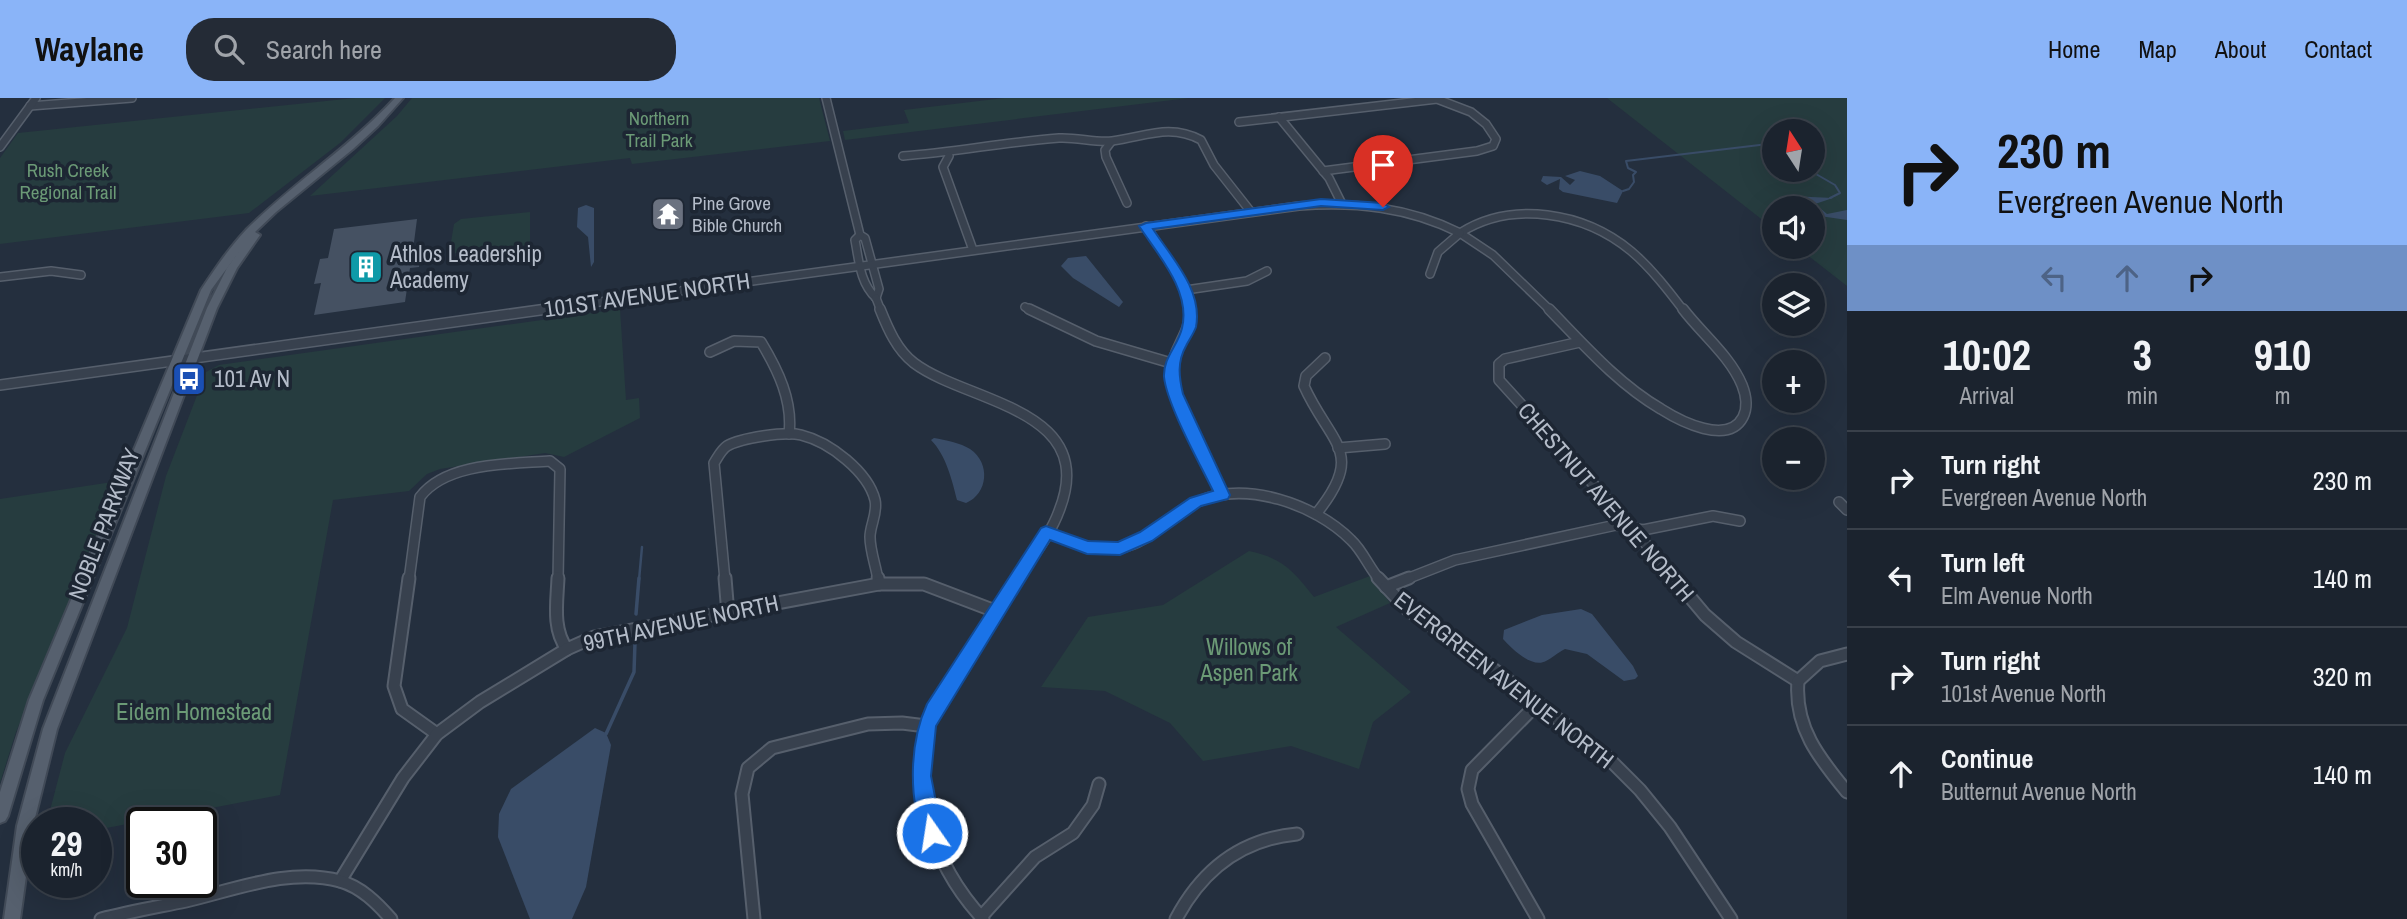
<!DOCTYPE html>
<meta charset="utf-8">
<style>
body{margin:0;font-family:"Archivo Narrow",sans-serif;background:#242b36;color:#f1f3f6;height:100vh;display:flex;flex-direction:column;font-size:26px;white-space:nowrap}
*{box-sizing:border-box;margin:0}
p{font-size:23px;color:#a0a4aa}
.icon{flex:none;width:38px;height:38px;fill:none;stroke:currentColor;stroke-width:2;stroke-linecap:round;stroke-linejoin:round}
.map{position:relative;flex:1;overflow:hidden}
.side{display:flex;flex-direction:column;background:#1b232e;width:560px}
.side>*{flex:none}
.hud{background:#8ab4f8;color:#111;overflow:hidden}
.needle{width:46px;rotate:348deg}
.controls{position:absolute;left:1762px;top:21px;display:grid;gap:14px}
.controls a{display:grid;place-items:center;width:63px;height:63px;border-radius:50%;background:#1b232e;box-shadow:0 7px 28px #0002,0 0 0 2px #39404a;font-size:35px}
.speed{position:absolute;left:21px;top:709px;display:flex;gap:14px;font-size:35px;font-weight:700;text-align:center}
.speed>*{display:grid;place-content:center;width:91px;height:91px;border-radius:50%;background:#1b232e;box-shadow:0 7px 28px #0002,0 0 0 2px #39404a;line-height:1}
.speed small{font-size:18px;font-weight:400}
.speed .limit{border:4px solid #111;border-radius:10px;background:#fff;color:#111}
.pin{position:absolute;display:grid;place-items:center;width:60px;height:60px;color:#fff;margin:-72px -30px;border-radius:50% 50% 50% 0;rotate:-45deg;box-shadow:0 0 7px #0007}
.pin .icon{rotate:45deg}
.me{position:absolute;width:77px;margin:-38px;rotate:347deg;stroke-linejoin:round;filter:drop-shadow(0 0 5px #0008)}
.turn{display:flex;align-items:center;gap:24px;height:147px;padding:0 35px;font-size:32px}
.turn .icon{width:91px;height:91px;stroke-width:2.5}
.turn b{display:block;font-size:49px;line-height:60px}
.lanes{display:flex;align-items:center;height:66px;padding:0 35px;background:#0003;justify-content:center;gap:35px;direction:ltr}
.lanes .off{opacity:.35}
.eta{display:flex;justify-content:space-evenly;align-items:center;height:119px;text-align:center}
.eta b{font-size:42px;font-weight:700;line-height:49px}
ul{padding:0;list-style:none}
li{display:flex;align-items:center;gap:21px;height:98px;padding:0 35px;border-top:2px solid #39404a}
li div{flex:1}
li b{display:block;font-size:26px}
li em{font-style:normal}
header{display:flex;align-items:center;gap:42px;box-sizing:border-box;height:98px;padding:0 35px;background:#8ab4f8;color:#111}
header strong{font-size:33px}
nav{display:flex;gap:38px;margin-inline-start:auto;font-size:24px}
.search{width:490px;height:63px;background:#242b36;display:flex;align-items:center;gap:18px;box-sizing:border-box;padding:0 24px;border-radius:28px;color:#a0a4aa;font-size:26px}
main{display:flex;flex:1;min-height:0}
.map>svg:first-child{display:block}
</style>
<header>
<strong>Waylane</strong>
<div class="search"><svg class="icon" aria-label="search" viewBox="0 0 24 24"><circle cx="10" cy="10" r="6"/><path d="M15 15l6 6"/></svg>Search here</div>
<nav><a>Home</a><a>Map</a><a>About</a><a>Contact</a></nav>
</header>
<main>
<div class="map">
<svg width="1847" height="821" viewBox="0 0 1847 821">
<rect width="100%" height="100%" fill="#242f3e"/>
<!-- green -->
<g fill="#263c3f" fill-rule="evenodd">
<path d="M355,0H385L340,45L249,115L0,146V60L18,35Z"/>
<path d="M412,0H819L830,43L632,66L630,60L310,98L397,18Z"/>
<path d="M1004,0H1189L845,42L843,33L909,25L904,12Z"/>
<path d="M1607,0H1847V188L1797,149H1813V110H1774V131ZM1774,33H1813V72H1774Z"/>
<path d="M530,114V147L449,156L454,126L461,121Z"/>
<path d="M620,211L626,302L639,300L640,320L564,359L545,355L440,371L427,376L409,393L333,402L280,697L96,732V724H47L65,655L127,530L166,378L206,274L219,267Z"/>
<path d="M119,383L16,634L0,685V401Z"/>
<path d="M1249,453C1283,460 1293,473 1314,499L1370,478L1390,505L1336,529L1411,594L1373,624L1359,671L1291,648L1203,663L1170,625L1105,593L1041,589L1088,519L1163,507Z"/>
</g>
<!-- water -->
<g fill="#394c67">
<path d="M1580,73L1600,78L1623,93L1617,105L1563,94L1559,91L1560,81L1547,87L1541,83L1543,78L1561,79L1570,87L1575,82L1565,78Z"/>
<path d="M1790,98L1833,100L1815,106L1827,116L1847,112V122L1813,117V110H1796L1783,100Z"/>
<path d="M586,107L594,110V164L591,169L588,139L577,129L578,110Z"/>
<path d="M1086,158L1123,204L1119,209L1073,180L1061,168L1068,160Z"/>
<path d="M934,340C945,342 961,345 970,351C991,365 988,396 966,405L957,402C952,382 946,357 931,342Z"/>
<path d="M1581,511L1592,516L1633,568L1638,578L1635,581L1624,583L1587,556L1565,551C1557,555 1552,560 1546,563C1532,571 1511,550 1503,541L1504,532L1542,517Z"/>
<path d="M595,630L606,635L611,647L586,789L572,821H530L498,739L499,716L511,691Z"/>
</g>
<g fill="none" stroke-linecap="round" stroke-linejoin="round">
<!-- stream-far2 -->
<g stroke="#394c67" stroke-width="2">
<path d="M1809,72L1835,87L1840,95L1830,100"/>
<path d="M1623,93L1629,91L1634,84L1633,77L1636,74L1628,70L1626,63L1768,46H1773L1774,49"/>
</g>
<!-- stream-far1 -->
<path stroke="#394c67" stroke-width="2.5" d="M639,482L642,449"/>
<!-- stream -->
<g stroke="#394c67" stroke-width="3.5">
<path d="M636,516L639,480"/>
<path d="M606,636L634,574L635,544"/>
</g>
</g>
<!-- building -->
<path fill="#455162" d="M417,121L413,152L421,151L419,169L410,170L405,204L314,217L321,185L314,186L320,161L328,160L334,131Z"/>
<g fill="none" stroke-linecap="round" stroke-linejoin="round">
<!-- minor-far2 casing -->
<g stroke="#565f6c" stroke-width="10">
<g id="minor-far2">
<path d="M826,0L860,137L865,140L879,191L876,200"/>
<path d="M30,8L132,0"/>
<path d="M1279,19L1329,80L1341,104"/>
<path d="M1239,24L1437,1L1471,14L1486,26L1496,41L1493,48L1477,53L1323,73"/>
<path d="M1111,44L1105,52L1106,59L1127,105"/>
<path d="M0,49L36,0"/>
<path d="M903,58C955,54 1006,44 1059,40C1077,39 1096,45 1112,43C1145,39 1169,25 1201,42L1214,67L1251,114"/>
<path d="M949,58L943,69L973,152"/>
<path d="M1146,128L1179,178L1190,213"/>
<path d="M1460,135L1493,157L1551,213"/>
<path d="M1460,135C1512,102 1584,114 1631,153C1651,170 1668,192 1684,213"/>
<path d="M860,137L855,142C859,163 860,185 876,200"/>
<path d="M1430,176L1438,154L1460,135"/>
<path d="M0,179L51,173L81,177"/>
<path d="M1186,192L1247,183L1267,173"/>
<path d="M876,200L881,213"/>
<path d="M1025,209L1032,213"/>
<path d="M534,213L1299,108C1356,104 1408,109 1460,135"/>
</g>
</g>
<!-- minor-far1 casing -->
<g stroke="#565f6c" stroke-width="12">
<g id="minor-far1">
<path d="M880,211C888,231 897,252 914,265C967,305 1100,310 1059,413C1050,438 1031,460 1017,482"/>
<path d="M1029,211L1096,243L1171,265"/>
<path d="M1190,211C1191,235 1173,250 1171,272C1169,303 1208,367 1222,396"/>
<path d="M1549,211C1583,246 1618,286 1661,311C1680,323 1728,348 1743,319C1748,309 1746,297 1742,287C1730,258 1702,236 1683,211"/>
<path d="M1580,244L1505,261L1499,266V282L1624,420L1676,482"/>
<path d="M710,254L734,243L761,244C778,272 793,303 789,336"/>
<path d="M0,287L547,211"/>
<path d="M1338,350L1385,346"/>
<path d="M1839,404L1847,412"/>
<path d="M1316,416C1367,354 1330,346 1304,288L1306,278L1325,260"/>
<path d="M1046,434C1069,443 1093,454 1119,450C1150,446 1170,416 1197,404C1246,382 1315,406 1351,442C1363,453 1369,470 1380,482"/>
<path d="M409,482L420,399C446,364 510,366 550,363L560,371L558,482"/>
<path d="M725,482L714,365C718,359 721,352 727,348C741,340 785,333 801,337C830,344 868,374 875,402C878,415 870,427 870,439C870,453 876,468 878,482"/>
<path d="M1404,482L1455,462L1616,427L1643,432L1713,418L1740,423"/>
</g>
</g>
<!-- minor casing -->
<g stroke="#565f6c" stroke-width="15">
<g id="minor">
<path d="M409,480L394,588L402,611L437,636"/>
<path d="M558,480C557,504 552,531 567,551"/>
<path d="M725,480L728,516"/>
<path d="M878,480L879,486"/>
<path d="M1378,480L1407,511L1484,564L1607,659L1640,692L1670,729L1731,821"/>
<path d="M1674,480L1705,517L1736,544L1798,583"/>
<path d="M1386,489L1409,480"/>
<path d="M1798,583C1794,629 1819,660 1847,694"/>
<path d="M1798,583L1820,563L1847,556"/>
<path d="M1537,606L1472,672L1468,691L1472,706L1538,821"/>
<path d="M340,783L403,680L437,636L480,604L567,551L594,539L879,486H924L995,513"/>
<path d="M981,819L1035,759L1073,735L1093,707L1099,686"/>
<path d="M101,821C129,814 157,809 186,803C234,792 290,769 340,783C361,789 377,805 391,821"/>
<path d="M754,821L742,696L748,670L772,650L868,626L902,625L926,628"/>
<path d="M983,821C933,767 905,687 932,615C937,601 949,587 957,574C978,543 998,511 1018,480"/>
<path d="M1176,821C1202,772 1241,741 1297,736"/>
</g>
</g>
<!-- major casing -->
<g stroke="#414a57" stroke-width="4">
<path id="major" d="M395,0H403L378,28L353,51L276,114L255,134L260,137L237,170L217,210L57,631L33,728L20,821H4L17,728L43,631L207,210L227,170L241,151L211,192L43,602L8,718L5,723L0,725V694L29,602L201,192C215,171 229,150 246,132C293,85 349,50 395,0Z"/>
</g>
<!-- minor-far2 -->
<use href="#minor-far2" stroke="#38414e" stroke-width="7"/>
<!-- minor-far1 -->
<use href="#minor-far1" stroke="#38414e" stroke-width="9"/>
<!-- minor -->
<use href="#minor" stroke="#38414e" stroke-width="11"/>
<!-- major -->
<use href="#major" fill="#56606e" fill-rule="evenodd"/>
</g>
<!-- route -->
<path fill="#1a73e8" stroke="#114b97" stroke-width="2" d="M1321,101L1383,105L1389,109L1383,112L1321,108L1153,131C1172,160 1203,192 1196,229C1194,235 1189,242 1186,248C1177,264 1179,279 1183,296L1230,397L1228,401L1201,408L1152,443L1120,457L1087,456L1050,442L936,628L931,678L942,735L939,742L932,745L925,742C908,702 909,645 927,606L1041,430L1046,428L1088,443L1118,444L1140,434L1190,400L1213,393C1200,366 1167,307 1164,279C1163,259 1178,248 1182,230C1191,193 1158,157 1139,128L1146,125Z"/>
<!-- icons -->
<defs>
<g id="temple-square" transform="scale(1.75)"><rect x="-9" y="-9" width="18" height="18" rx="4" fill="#6b7280" stroke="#1d2633"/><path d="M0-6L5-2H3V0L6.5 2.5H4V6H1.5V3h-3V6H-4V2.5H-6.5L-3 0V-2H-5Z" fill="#fff"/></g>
<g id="building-square" transform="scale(1.75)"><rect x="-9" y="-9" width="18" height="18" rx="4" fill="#0f9aa8" stroke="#1d2633"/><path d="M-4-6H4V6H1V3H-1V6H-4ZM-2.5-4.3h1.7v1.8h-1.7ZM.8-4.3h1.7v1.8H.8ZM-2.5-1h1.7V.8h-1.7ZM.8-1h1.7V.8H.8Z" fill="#fff"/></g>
<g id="bus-square" transform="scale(1.75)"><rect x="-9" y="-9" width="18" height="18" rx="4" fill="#1a4fb4" stroke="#1d2633"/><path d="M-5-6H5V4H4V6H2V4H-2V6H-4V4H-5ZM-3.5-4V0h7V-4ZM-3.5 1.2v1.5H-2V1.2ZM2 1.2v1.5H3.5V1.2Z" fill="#fff"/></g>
</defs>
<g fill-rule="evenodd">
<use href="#temple-square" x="668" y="116"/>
<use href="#building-square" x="366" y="169"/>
<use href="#bus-square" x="189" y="281"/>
</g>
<g text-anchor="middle" stroke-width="7" stroke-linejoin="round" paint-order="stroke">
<!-- far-park labels -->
<g font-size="19" fill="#6b9a76" stroke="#1d2633">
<text x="659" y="27">Northern<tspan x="659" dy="22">Trail Park</tspan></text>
<text x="68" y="79">Rush Creek<tspan x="68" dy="22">Regional Trail</tspan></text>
</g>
<!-- far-poi labels -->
<g font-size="19" fill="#b4bcc9" stroke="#1d2633" text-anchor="start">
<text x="692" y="112">Pine Grove<tspan x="692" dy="22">Bible Church</tspan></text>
</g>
<!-- poi labels -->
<g font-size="23" fill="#b4bcc9" stroke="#1d2633" text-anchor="start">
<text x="390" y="164">Athlos Leadership<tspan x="390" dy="26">Academy</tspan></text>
<text x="214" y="289">101 Av N</text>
</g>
<!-- street labels -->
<g font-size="23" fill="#b4bcc9" stroke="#1d2633">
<text transform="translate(647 197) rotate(-8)" y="8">101ST AVENUE NORTH</text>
<text transform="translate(1606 404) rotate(49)" y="8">CHESTNUT AVENUE NORTH</text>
<text transform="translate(104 426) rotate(-69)" y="8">NOBLE PARKWAY</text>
<text transform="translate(681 525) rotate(-12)" y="8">99TH AVENUE NORTH</text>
<text transform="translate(1504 582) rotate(38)" y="8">EVERGREEN AVENUE NORTH</text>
</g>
<!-- park labels -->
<g font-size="23" fill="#6b9a76" stroke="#1d2633">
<text x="1249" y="557">Willows of<tspan x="1249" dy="26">Aspen Park</tspan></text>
<text x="194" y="622">Eidem Homestead</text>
</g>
</g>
</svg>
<div class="controls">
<a><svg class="needle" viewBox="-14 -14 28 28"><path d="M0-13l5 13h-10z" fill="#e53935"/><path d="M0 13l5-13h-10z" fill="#a0a4aa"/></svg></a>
<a><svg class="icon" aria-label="sound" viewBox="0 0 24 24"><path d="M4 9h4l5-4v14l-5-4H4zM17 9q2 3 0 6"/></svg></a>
<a><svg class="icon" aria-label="layers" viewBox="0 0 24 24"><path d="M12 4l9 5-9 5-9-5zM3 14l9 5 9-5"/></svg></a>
<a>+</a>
<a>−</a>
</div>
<div class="speed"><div>29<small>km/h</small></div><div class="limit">30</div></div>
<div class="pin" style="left:1383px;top:109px;background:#d93025"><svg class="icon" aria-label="arrive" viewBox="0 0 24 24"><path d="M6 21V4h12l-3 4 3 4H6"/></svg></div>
<svg class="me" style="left:932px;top:735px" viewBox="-20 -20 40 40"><circle r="17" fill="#1a73e8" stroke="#fff" stroke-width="3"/><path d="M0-11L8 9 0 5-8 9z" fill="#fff"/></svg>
</div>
<section class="side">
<div class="hud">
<div class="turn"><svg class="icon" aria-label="right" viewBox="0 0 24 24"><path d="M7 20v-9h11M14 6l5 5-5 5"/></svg><div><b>230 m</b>Evergreen Avenue North</div></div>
<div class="lanes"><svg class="icon off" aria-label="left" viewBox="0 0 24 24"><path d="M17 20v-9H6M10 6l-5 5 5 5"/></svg><svg class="icon off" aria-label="ahead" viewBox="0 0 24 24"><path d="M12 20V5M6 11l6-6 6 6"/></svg><svg class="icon" aria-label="right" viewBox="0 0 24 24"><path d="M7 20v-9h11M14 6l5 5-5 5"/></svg></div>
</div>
<div class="eta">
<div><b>10:02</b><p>Arrival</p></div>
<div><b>3</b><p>min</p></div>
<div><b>910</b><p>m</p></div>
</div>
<ul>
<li><svg class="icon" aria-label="right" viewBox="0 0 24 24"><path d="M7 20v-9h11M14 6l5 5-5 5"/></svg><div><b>Turn right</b><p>Evergreen Avenue North</p></div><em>230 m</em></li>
<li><svg class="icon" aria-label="left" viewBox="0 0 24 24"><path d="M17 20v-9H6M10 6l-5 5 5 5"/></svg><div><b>Turn left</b><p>Elm Avenue North</p></div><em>140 m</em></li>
<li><svg class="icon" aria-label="right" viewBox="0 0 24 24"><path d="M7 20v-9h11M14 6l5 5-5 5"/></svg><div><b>Turn right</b><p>101st Avenue North</p></div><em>320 m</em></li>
<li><svg class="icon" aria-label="ahead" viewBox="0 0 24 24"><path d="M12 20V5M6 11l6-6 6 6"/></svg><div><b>Continue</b><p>Butternut Avenue North</p></div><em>140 m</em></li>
</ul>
</section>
</main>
